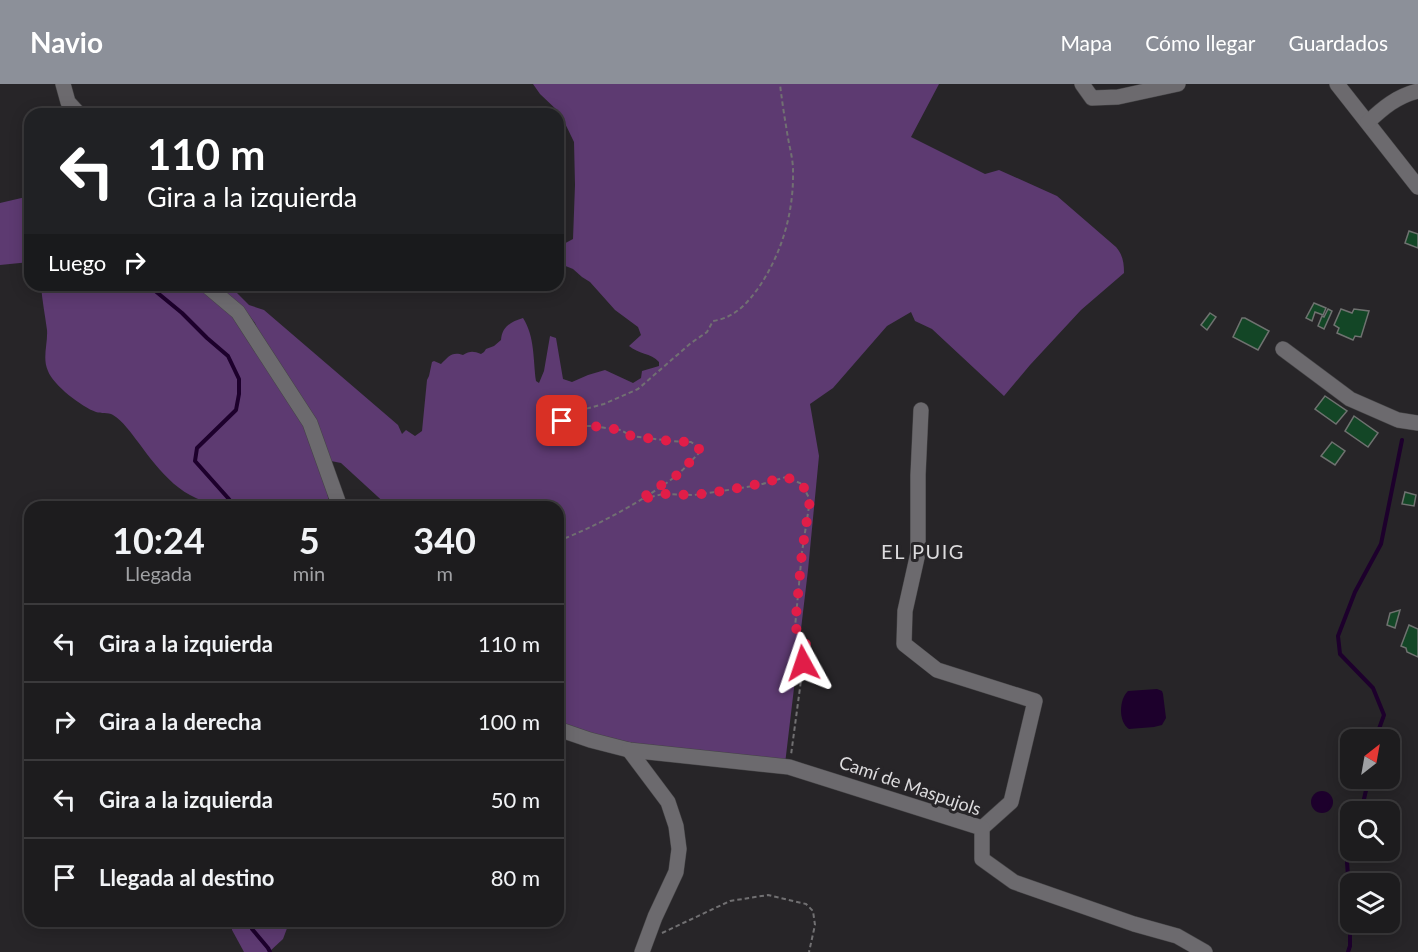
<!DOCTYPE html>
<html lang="es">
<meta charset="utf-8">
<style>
body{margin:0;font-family:Lato,sans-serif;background:#2a292b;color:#f1f3f6;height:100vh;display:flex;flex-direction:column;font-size:22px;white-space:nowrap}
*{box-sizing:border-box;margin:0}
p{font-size:20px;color:#a0a1a4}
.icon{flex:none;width:33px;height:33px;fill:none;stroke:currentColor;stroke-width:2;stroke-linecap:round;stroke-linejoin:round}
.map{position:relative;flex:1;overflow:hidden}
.panel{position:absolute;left:24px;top:417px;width:540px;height:426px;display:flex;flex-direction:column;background:#1d1c1e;border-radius:18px;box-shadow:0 3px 15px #0003,0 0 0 2px #3b3a3c}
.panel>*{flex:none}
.hud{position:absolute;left:24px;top:24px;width:540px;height:183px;border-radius:18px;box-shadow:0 3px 15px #0003,0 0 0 2px #3b3a3c;background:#202124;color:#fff;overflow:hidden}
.needle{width:39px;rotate:31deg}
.buttons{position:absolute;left:1340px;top:645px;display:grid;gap:12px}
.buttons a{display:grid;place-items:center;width:60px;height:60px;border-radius:12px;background:#1d1c1e;box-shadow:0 3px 15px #0003,0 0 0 2px #3b3a3c;font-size:30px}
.pin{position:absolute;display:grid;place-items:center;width:51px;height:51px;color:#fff;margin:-26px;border-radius:12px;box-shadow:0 3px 9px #0006}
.me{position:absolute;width:66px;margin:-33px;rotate:355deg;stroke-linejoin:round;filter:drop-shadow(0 0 4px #0008)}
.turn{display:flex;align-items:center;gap:21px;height:126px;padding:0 24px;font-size:27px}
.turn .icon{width:78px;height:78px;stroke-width:2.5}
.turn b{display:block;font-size:42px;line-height:51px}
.then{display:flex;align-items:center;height:57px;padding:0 24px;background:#0003;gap:12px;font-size:22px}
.eta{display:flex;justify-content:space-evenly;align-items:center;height:102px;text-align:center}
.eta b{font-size:36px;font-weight:700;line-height:42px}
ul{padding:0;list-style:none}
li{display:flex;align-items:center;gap:18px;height:78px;padding:0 24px;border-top:2px solid #3b3a3c}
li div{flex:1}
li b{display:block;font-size:22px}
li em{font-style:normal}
header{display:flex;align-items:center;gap:36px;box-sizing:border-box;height:84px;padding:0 30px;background:#8c9099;color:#fff}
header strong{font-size:28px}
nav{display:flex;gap:33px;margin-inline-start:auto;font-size:21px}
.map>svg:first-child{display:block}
</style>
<header>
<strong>Navio</strong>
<nav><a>Mapa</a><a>Cómo llegar</a><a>Guardados</a></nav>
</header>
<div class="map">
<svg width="1418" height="868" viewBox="0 0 1418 868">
<rect width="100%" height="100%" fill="#272528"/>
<!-- forest -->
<g fill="#5d3a71">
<path d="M533,0H939L911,53L985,90L999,86L1057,112L1116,163C1123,171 1124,179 1124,189L1081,226L1030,281L1004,312L932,245L915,237L911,228L887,242L833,304L810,320L819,372L808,486L785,680L641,664L558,640V423H389L341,379L331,377L261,254L255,239L248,230L209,201H229L249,221L264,226L398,341L402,350L406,346L415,352L422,347L427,296L429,292L432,278L434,277L441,280C448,273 452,267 463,271C470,267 473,267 481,270L484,268L486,265L494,262L501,256C502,242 511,238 523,234C535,253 533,275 536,297L539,299L544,287L550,252L556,254L563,295L572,298L588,291L605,286L633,299L641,294L642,287L659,282V278C651,269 638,270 629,262L641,251L638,243L615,226L590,198L582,193L573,185L558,179V163L573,155L575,101L574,58L560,29L540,10Z"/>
<path d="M30,112V178L0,181V119Z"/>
<path d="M41,201H195L235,232L305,341L325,398L330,423H224L223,421C183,418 160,388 138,358C131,349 123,337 113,331C108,328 101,330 96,328C82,323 53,301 48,287C42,274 48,260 47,246C45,231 42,216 41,201Z"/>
<path d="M232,837H288L289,839L283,855L269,868H244L232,846Z"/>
</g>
<!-- water -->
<g fill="#1d002c">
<path d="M1157,605L1162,607L1163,610L1166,634L1162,641L1154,643L1129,645C1118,638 1119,615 1128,607Z"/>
<circle cx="1322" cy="718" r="11"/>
</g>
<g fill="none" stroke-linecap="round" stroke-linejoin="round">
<!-- stream -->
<g stroke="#1d002c" stroke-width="4">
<path d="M148,201L182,229L207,254L228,272L239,295V310L236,326L197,364L195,377L228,414L235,423"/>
<path d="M1375,656L1384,631L1373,604L1340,570L1338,552L1355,508L1381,460L1402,356"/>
<path d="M1361,728L1367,702L1366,694"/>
<path d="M253,837L252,845L268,864L270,868"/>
<path d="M1348,868L1350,862V820L1347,778L1350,766"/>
</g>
</g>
<!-- building -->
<g fill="#134626" stroke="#6f7270" stroke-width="1.5">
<path d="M1409,147L1418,150V164L1405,159Z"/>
<path d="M1314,219L1326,224L1323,231L1315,228L1312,237L1306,234Z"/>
<path d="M1328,225L1332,227L1324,245L1318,242L1322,232L1324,233Z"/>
<path d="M1341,225L1352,229L1354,225L1369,227L1361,253L1355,252L1353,256L1337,249L1339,244L1334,241Z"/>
<path d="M1210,229L1216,233L1207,246L1201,241Z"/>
<path d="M1242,234H1245L1269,247L1258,266L1233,253Z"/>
<path d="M1325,312L1347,327L1336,340L1315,325Z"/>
<path d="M1354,332L1378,349L1368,363L1345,347Z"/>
<path d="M1332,358L1345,367L1335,381L1321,372Z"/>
<path d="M1405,408L1416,411L1414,422L1402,420Z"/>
<path d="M1400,526L1395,544L1387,541L1390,529Z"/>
<path d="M1409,541L1418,545V573L1407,568L1406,564L1401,562Z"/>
</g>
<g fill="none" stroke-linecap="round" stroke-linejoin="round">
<!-- minor casing -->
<g stroke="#454446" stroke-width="16">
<g id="minor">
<path d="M63,0L68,18L79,30"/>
<path d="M1082,0L1092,14L1118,13L1178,0"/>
<path d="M1337,0L1418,103"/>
<path d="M1368,38C1383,24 1397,12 1418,7"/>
<path d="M206,201L238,228L310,339L340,423"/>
<path d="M1283,265L1350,315L1398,336L1418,339"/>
<path d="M921,326L918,391V469L905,527L904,560L937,586L1035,617L1011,718L982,744"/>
<path d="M558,645L590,656L629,666L789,683L982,744V775L1014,798L1134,840L1177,852L1205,868"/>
<path d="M629,666L668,718L676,742L679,765L676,788L655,833L642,868"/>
</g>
</g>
<!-- path -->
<g stroke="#717072" stroke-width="2" stroke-dasharray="4.5 3" stroke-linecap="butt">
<path d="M643,415L663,410L694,411L722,407L759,401L786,393L802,400L810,416L802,468L795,543L806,559L791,671"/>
<path d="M230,423L234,421L242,423"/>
<path d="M558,457C597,442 643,417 676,392C684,385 692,376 699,369V364L691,358L671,357L631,352L621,346L592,342H568L562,337L566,330L604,320L638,305L691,259L707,248L713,237C734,234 747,220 759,203C782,169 794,128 793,86C793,76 790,65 788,54C785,36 782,18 780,0"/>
<path d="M662,849L730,817L768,811L806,820L813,827L815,841L809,868"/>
</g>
<!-- minor -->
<use href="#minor" stroke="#6c6a6e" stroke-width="15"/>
</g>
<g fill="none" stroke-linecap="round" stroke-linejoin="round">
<!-- route -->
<path stroke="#e11d48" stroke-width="10" stroke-dasharray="0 18" d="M562,337L568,342H592L621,346L631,352L670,357L691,358L699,364V369L677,391L639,416L663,410L694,411L722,407L759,400L786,393L802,400L810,416L802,468L795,543L806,559L803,579"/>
</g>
<g text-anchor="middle" stroke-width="6" stroke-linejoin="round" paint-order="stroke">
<!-- street labels -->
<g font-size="18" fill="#dddcde" stroke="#272528">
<text transform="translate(910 702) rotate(19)" y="6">Camí de Maspujols</text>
</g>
<!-- neighbourhood labels -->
<g font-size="20" letter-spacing="1.5" fill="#dddcde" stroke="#272528">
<text x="923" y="475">EL PUIG</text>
</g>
</g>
</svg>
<div class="buttons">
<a><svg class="needle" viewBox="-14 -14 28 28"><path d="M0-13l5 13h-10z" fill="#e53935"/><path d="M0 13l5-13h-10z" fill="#a0a1a4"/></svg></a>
<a><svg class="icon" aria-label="search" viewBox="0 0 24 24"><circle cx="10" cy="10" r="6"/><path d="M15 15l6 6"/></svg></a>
<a><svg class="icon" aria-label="layers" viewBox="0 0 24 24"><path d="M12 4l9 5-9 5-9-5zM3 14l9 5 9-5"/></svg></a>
</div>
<div class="pin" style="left:562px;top:337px;background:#d93025"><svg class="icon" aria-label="arrive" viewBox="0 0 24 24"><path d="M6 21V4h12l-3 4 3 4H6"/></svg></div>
<svg class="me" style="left:803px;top:579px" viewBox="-20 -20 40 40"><path d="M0-17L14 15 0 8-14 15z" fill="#e11d48" stroke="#fff" stroke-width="4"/></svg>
<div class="hud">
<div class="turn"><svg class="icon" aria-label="left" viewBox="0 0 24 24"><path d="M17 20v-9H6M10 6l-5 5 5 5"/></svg><div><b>110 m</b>Gira a la izquierda</div></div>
<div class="then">Luego<svg class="icon" aria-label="right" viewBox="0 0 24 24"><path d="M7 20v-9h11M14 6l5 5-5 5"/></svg></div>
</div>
<section class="panel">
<div class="eta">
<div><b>10:24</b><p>Llegada</p></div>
<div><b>5</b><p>min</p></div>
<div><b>340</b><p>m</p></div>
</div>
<ul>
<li><svg class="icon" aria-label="left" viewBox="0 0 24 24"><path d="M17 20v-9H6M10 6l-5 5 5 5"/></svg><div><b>Gira a la izquierda</b></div><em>110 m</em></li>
<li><svg class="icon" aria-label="right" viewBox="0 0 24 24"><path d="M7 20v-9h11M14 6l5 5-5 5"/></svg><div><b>Gira a la derecha</b></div><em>100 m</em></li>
<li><svg class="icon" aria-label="left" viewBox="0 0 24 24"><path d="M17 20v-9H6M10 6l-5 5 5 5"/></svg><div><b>Gira a la izquierda</b></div><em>50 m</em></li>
<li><svg class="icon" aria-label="arrive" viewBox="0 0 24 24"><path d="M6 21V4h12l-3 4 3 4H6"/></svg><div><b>Llegada al destino</b></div><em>80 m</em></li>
</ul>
</section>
</div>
